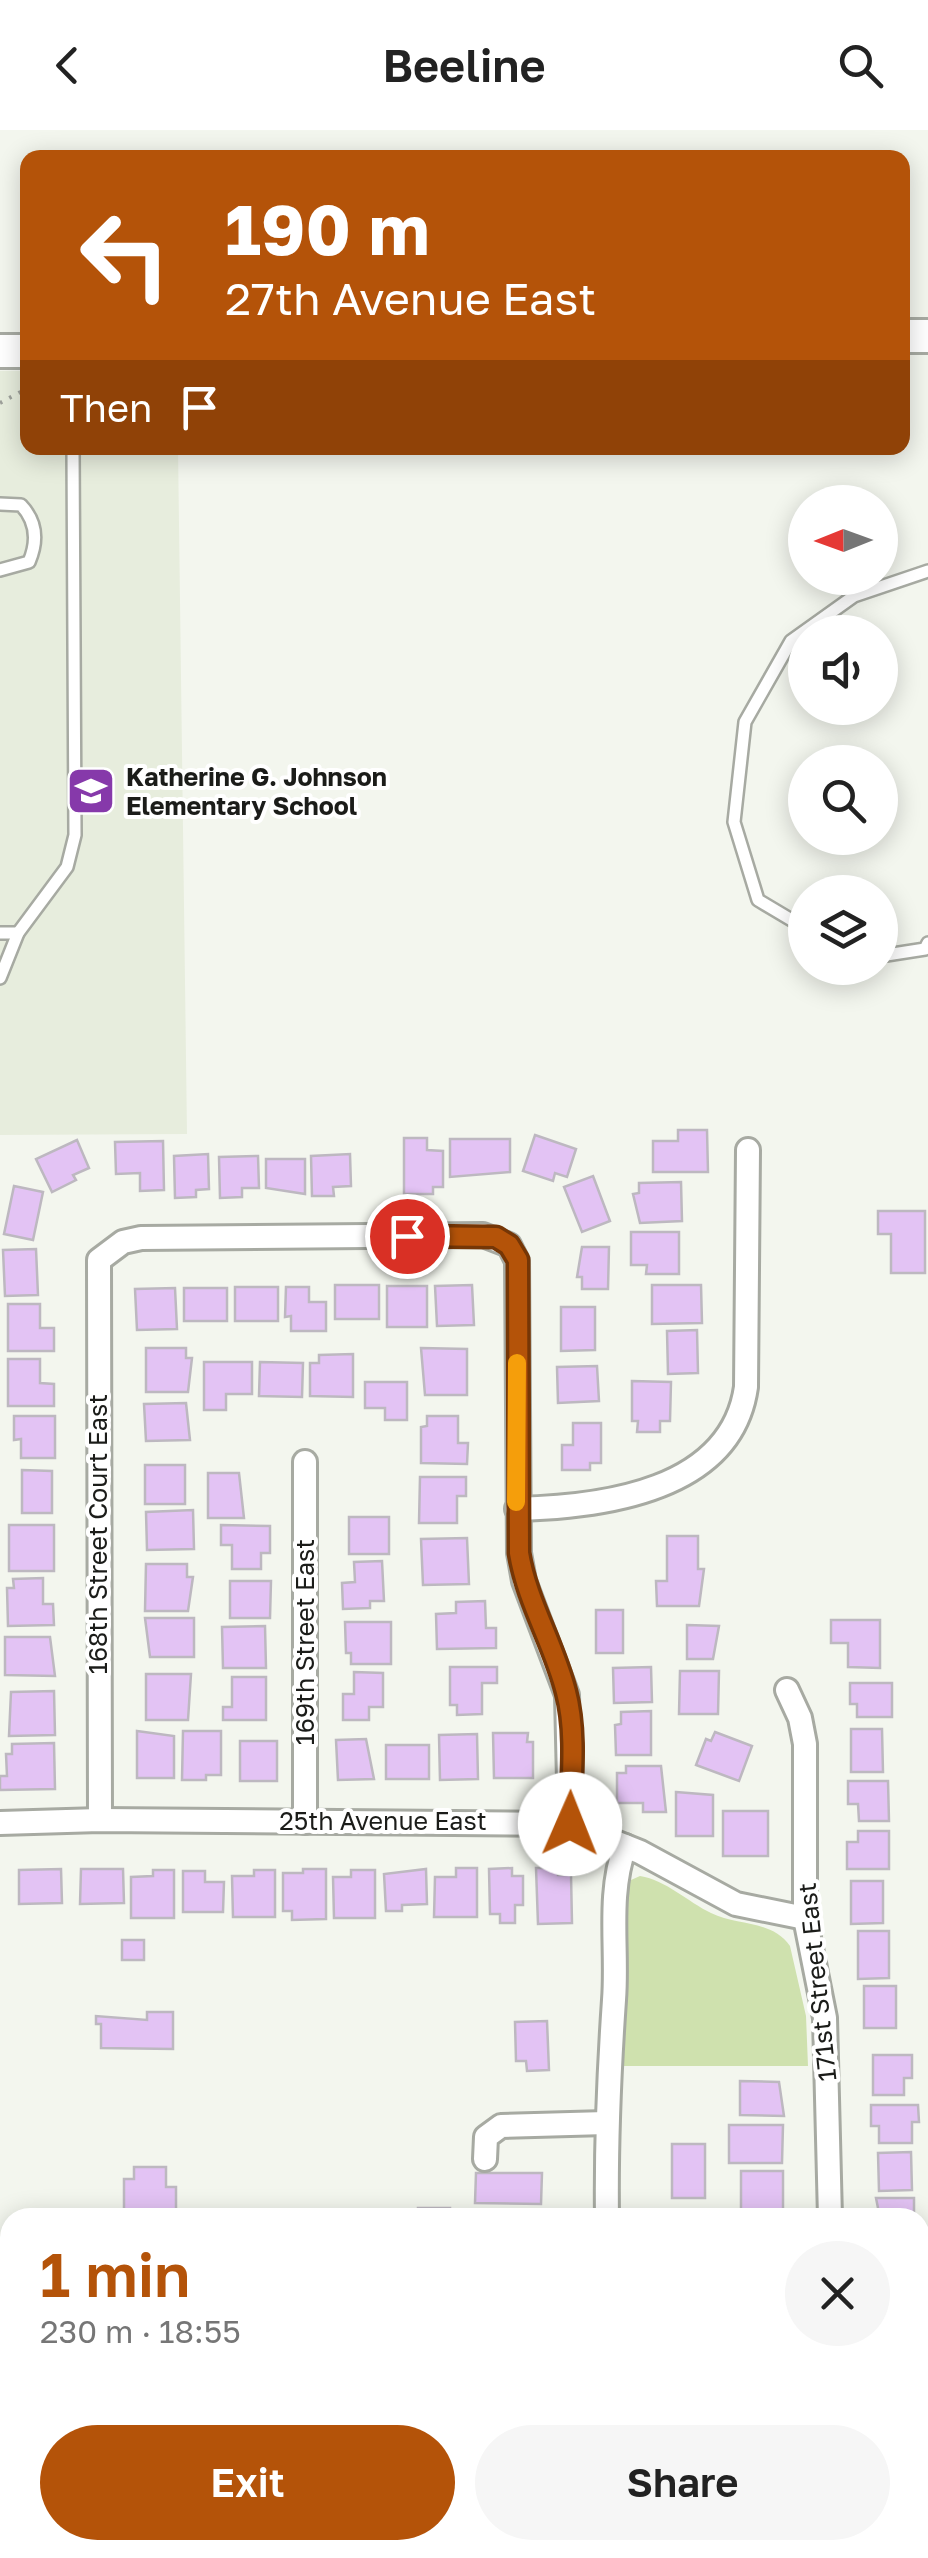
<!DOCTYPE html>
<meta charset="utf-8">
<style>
body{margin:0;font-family:"Golos Text",sans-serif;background:#f6f6f6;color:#222;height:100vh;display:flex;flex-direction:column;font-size:38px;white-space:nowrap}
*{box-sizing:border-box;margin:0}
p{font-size:32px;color:#767676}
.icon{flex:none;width:55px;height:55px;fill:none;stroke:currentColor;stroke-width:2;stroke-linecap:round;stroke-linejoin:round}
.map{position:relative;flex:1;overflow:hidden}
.sheet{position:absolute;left:0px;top:2078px;width:930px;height:352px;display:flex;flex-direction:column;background:#fff;border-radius:30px 30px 0 0;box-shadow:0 5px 25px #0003}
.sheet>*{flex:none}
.hud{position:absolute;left:20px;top:20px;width:890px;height:305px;border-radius:20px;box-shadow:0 5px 25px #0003;background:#b45309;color:#fff;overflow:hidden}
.needle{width:65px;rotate:269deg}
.buttons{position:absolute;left:788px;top:355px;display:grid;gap:20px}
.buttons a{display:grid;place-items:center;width:110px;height:110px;border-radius:50%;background:#fff;box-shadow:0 5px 25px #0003;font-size:50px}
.pin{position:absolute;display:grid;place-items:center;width:85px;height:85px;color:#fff;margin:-42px;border:5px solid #fff;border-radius:50%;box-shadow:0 2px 10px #0007}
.me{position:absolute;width:110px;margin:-55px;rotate:1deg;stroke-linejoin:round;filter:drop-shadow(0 0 8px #0008)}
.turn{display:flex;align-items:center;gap:35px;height:210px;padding:0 40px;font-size:45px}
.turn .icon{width:130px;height:130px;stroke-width:2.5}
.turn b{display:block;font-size:70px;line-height:85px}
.then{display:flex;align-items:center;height:95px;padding:0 40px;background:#0003;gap:20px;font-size:38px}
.round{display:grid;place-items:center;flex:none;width:105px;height:105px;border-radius:52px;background:#f6f6f6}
.headline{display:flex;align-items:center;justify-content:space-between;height:170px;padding:0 40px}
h1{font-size:60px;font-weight:600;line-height:75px;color:#b45309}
.action{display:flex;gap:20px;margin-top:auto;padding:20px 40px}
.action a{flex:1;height:115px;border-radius:60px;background:#b45309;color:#fff;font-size:40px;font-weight:600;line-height:115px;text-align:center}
.action a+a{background:#f6f6f6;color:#222}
header{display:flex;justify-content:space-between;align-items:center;height:130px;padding:0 40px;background:#fff;font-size:45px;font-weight:600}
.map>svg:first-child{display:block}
</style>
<header><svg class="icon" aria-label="back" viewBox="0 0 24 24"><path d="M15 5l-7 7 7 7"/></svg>Beeline<svg class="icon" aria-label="search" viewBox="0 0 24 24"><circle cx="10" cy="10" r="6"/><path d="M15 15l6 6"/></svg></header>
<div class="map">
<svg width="928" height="2428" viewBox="0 0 928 2428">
<rect width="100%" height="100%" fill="#f3f6ee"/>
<!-- built -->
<path fill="#e7eddd" d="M0,241H27L28,318H178L187,1004L0,1005Z"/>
<!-- green -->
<path fill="#cfe1ae" d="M640,1746C666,1750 688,1772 711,1783C738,1796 772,1790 790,1816L806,1886L808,1936H617L625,1760L631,1750Z"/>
<!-- building -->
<g fill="#e3c3f4" stroke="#bdb8c0" stroke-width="2.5">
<path d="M678,1000H707L708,1042H653V1011H678Z"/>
<path d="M535,1005L576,1019L567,1047L555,1043L553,1051L523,1041Z"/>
<path d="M404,1008H427V1020L443,1021V1057H433V1064H404Z"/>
<path d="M450,1009H510V1042L450,1047Z"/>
<path d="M77,1010L89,1038L73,1045L76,1050L52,1062L36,1029Z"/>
<path d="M163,1011L164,1060L140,1061V1043L116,1044L115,1012Z"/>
<path d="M208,1024L209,1059L196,1060V1067L175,1068L174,1026Z"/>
<path d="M350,1024L351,1056L333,1057L334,1066H312L311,1026Z"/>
<path d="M258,1026L259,1058H242V1067L220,1068L219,1027Z"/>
<path d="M266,1029H305V1064L266,1058Z"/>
<path d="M593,1046L610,1091L582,1102L564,1057Z"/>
<path d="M681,1052L682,1091L640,1093L633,1064L639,1063V1053Z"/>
<path d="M14,1056L43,1062L33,1110L4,1104Z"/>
<path d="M878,1081H925V1143H891V1104H878Z"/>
<path d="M631,1102H679V1144H646L647,1135H631Z"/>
<path d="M582,1117H609L608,1159H582V1147H577Z"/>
<path d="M36,1119L38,1165L5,1166L3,1120Z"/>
<rect x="335" y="1155" width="44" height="34"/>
<path d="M472,1155L474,1195L437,1196L435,1156Z"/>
<path d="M652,1155H701L702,1193L652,1194Z"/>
<rect x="387" y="1156" width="40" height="41"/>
<rect x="235" y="1157" width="43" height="34"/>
<path d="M286,1157H309V1172H326V1201H291V1186L285,1187Z"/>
<path d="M175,1158L177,1199L137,1200L135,1159Z"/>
<rect x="184" y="1158" width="43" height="33"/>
<path d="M8,1174H40V1198H54V1221H8Z"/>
<path d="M561,1177H595V1220L561,1221Z"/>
<path d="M697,1200L698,1243L668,1244L667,1201Z"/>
<path d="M146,1218H186V1228H192L188,1262H146Z"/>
<path d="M421,1218L467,1219V1265H425Z"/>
<path d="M353,1224V1267L310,1266V1233H319V1225Z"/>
<path d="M8,1229H40V1253L54,1254V1276H8Z"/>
<path d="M204,1232H252V1264H226V1280H204Z"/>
<path d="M260,1232L303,1233L302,1267L259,1266Z"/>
<path d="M597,1236L599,1271L558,1273L557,1237Z"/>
<path d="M632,1251L671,1252L670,1291H660V1302H637L638,1291H632Z"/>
<path d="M365,1252H407V1290H385V1278H365Z"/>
<path d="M186,1273L190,1310L146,1311L144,1274Z"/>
<path d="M14,1286H55V1328H21V1309L14,1310Z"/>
<path d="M427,1286H458V1313H468L467,1334L421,1333V1297L427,1296Z"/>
<path d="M573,1293H601V1333H590V1340H562V1315H573Z"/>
<rect x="145" y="1335" width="40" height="39"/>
<path d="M22,1340L52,1341V1383H22Z"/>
<path d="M208,1343H239L244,1388H208Z"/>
<path d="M420,1347H466V1366H457V1393H419Z"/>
<path d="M193,1380L194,1419L147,1420L146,1382Z"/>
<rect x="349" y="1387" width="40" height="37"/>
<rect x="9" y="1395" width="45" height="46"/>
<path d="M221,1395L270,1396V1423H261V1439H232V1415H221Z"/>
<path d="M667,1406H698V1439H704L699,1476H657L656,1451H667Z"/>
<path d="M467,1408L469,1454L423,1455L421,1409Z"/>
<path d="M382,1431L384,1471H370V1478L343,1479L342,1453L355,1452L354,1432Z"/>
<path d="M146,1434H187V1447H193L188,1481H145Z"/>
<path d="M43,1448V1474H53L54,1495L8,1496L7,1458H14L13,1449Z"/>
<path d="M230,1451H271L270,1488H230Z"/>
<path d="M485,1471L486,1498H496V1518L437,1519L436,1484L456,1483V1472Z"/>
<rect x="596" y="1480" width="27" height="43"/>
<path d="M145,1488H194V1527H150Z"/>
<path d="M831,1490H880V1538L848,1537V1513H831Z"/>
<path d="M345,1492H391V1534H351V1523H346Z"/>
<path d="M687,1495L719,1496L713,1529H687Z"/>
<path d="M265,1496L266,1538H223L222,1497Z"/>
<path d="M5,1507H50L55,1546L5,1545Z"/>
<path d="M450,1537H497V1553H482V1584L457,1585V1575H450Z"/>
<path d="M651,1537L652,1572L614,1573L613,1538Z"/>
<path d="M680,1541H719L718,1584H679Z"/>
<path d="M354,1542L383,1543V1577H369V1590H343V1564H354Z"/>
<path d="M146,1544H191L188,1590H146Z"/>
<path d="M232,1547H266V1590H223V1577H232Z"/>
<path d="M850,1553H892V1587H857V1574H850Z"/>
<path d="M54,1561L55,1605L9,1606L11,1562Z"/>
<path d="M651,1581V1625H616L615,1595L621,1594V1582Z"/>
<path d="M851,1599H882L883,1642H851Z"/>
<path d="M137,1601L174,1606V1648H137Z"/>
<path d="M183,1601H221V1645H206V1650H182Z"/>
<path d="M715,1602L752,1616L739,1651L696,1635L706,1609L711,1611Z"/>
<path d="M493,1603H528L527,1612H533V1648H494Z"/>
<path d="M477,1604L478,1649L440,1650L439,1605Z"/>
<path d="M366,1609L374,1649L338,1650L336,1610Z"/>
<rect x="240" y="1611" width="37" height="40"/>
<path d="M54,1613L55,1659L0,1660V1646H7L6,1624H12V1614Z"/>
<rect x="386" y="1615" width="43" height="34"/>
<path d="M626,1636H661L666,1682H643V1673H617V1643H626Z"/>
<path d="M848,1651H888L889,1691H859L858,1674H848Z"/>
<path d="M676,1662L713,1665V1706H676Z"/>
<rect x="723" y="1681" width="45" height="45"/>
<path d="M858,1701H889V1739H847V1712H858Z"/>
<path d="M456,1738H477V1787H434L435,1747H456Z"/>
<path d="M512,1738V1746H523V1775H515V1793H500V1784H490L489,1739Z"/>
<path d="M536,1738H558V1745H571L572,1793L538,1794Z"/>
<path d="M61,1739L62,1773L19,1774V1740Z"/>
<path d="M81,1739H123L124,1773L80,1774Z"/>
<path d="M303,1739H326V1789L292,1790V1781H283V1743H303Z"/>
<path d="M426,1739L427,1774L402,1775V1781H386L384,1744Z"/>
<path d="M153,1740H174V1788H131V1747L153,1746Z"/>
<path d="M254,1740H275V1787H233L232,1746H254Z"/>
<path d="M351,1740H375V1788H334L333,1747H351Z"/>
<path d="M183,1741H205V1752H224L223,1782H183Z"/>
<path d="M851,1751H883V1793L851,1794Z"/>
<path d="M858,1801H889V1848L858,1849Z"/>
<rect x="122" y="1810" width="22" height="20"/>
<rect x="864" y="1856" width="32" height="42"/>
<path d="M147,1882H173V1919L101,1918V1894H96V1886L147,1890Z"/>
<path d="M547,1891L549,1940L527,1941L526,1931H516L515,1892Z"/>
<path d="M873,1925H912V1948H904V1965H873Z"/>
<path d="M740,1951L779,1952L784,1986L740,1985Z"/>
<path d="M871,1975H918L919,1992H912V2013H879V1996H871Z"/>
<path d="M729,1995H783L782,2033H729Z"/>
<rect x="672" y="2014" width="33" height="54"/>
<path d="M911,2022L912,2060L879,2061L878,2023Z"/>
<path d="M134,2037H166V2057H176V2082H156V2088H96L124,2086V2049H134Z"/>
<rect x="741" y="2041" width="42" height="39"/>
<path d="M476,2043H542L541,2074L475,2073Z"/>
<path d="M876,2068H914V2088H880Z"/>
<rect x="418" y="2078" width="32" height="10"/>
<rect x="61" y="2420" width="33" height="8"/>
<rect x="170" y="2420" width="34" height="8"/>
</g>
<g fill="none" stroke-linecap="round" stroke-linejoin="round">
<!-- lane casing -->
<g stroke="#a7aaa2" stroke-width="16">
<g id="lane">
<path d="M0,374L21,375C37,392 38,411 29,432L0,440"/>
<path d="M805,798L758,770L734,692L745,592L791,511L854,466L928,441"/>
<path d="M0,803H18"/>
<path d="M880,826L925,819L928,813"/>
<path d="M0,848L18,803L67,737L75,705L73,318"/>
</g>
</g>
<!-- street casing -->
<g stroke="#a7aaa2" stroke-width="28">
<g id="street">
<path d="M305,1332V1692"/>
<path d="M517,1379C601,1377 731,1362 746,1257L748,1020"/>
<path d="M787,1560L800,1588L805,1614V1788L825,1888L830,2088"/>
<path d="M100,1690L99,1130L123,1112L141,1108L483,1105L509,1115L517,1131L519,1423L524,1451L567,1565L570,1694"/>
<path d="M0,1693L100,1690L570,1694L640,1722L736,1774L805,1788"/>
<path d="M485,2029L486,2007L501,1996L606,1993"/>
<path d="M607,2088C606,2014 609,1943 614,1870C618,1819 607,1766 625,1716"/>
<path d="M608,2420V2428"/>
<path d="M834,2420V2428"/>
</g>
</g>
<!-- secondary casing -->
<g stroke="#a7aaa2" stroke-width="38">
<g id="secondary">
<path d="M902,206H928"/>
<path d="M0,221H28"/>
</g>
</g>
<!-- path -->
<path stroke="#9ea19b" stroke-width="4" stroke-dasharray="2.5 8" stroke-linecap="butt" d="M0,273L28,258"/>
<!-- lane -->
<use href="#lane" stroke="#fff" stroke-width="11"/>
<!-- street -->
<use href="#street" stroke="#fff" stroke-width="22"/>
<!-- secondary -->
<use href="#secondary" stroke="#fff" stroke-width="32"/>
</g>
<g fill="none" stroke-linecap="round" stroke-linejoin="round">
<!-- route casing -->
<g stroke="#753606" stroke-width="25">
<path id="route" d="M407,1106L496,1107L509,1115L518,1130L519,1423C527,1472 554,1514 566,1562C577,1603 571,1652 570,1694"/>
</g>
<!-- route -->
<use href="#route" stroke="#b45309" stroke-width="18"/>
<!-- slow -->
<path stroke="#f59e0b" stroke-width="18" d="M516,1372L517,1233"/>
</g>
<!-- icons -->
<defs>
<g id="school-square" transform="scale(2.5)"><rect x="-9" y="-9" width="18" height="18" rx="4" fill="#8639aa" stroke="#fff"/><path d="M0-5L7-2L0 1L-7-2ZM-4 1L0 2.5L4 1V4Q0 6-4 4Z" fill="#fff"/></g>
</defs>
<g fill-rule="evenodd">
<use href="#school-square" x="91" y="661"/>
</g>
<g text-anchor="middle" stroke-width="8" stroke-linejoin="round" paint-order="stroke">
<!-- poi labels -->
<g font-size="25" font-weight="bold" fill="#1b1c19" stroke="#fff" text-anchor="start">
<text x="126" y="656">Katherine G. Johnson<tspan x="126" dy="29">Elementary School</tspan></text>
</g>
<!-- street labels -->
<g font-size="25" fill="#1b1c19" stroke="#fff">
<text transform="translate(98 1404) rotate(-90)" y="9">168th Street Court East</text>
<text transform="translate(305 1512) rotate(-90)" y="9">169th Street East</text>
<text x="383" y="1700">25th Avenue East</text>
<text transform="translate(817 1852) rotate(-96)" y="9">171st Street East</text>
</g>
</g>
</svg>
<div class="buttons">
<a><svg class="needle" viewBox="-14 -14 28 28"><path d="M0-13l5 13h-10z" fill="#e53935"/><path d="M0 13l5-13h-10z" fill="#767676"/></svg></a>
<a><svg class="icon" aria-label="sound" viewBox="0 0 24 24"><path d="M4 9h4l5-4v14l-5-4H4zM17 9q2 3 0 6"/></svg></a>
<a><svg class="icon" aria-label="search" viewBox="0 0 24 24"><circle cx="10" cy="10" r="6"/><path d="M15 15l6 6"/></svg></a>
<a><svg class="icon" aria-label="layers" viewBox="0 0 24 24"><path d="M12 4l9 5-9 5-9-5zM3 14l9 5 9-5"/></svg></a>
</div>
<div class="pin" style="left:407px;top:1106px;background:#d93025"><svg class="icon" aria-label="arrive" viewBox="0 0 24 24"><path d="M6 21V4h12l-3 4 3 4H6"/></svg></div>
<svg class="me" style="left:570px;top:1694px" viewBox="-20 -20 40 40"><circle r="19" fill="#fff"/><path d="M0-13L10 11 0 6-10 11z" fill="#b45309"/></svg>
<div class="hud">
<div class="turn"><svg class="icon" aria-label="left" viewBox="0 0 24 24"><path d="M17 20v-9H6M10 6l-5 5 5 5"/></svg><div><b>190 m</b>27th Avenue East</div></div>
<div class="then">Then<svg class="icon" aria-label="arrive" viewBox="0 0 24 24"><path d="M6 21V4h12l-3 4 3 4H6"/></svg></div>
</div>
<section class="sheet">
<div class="headline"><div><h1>1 min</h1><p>230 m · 18:55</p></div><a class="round"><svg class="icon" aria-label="close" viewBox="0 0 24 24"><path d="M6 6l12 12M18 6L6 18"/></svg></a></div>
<div class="action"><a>Exit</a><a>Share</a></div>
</section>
</div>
